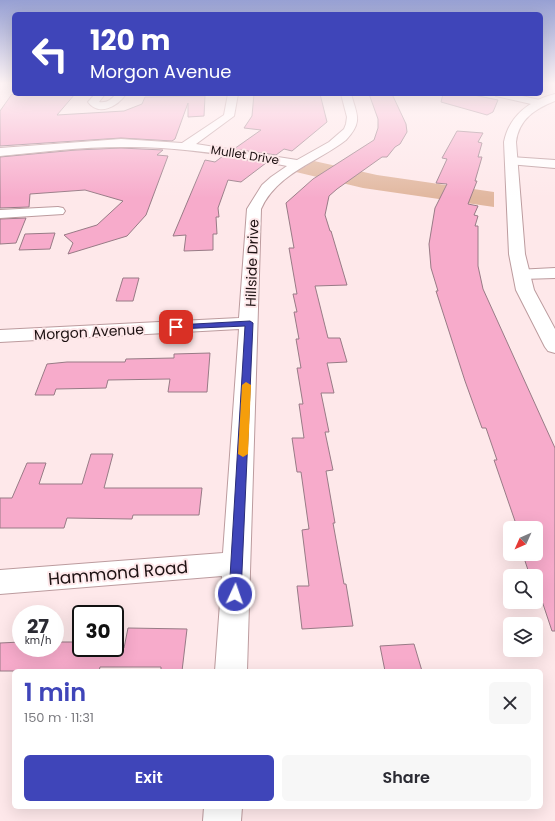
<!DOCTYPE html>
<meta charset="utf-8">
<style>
body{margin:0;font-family:Poppins,sans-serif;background:#f7f7f7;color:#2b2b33;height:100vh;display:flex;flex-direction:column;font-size:15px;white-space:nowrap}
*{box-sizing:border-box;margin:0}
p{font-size:13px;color:#7c7c81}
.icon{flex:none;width:22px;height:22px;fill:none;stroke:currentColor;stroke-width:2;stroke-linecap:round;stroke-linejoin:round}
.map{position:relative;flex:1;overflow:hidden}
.panel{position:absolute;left:12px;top:669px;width:531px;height:140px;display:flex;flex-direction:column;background:#fff;border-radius:6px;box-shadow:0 4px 16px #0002}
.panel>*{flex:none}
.guide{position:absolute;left:12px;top:12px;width:531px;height:84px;border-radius:6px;box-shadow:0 4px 16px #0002;background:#3f45b9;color:#fff;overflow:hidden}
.needle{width:26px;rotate:225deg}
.tools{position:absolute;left:503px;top:521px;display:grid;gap:8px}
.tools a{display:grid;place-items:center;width:40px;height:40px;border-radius:6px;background:#fff;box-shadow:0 4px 16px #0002;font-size:20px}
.speed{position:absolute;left:12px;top:605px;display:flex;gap:8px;font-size:20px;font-weight:700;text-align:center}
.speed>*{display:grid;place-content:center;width:52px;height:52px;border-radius:50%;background:#fff;box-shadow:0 4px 16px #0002;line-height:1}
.speed small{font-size:10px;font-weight:400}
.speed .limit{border:2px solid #111;border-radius:6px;background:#fff;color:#111}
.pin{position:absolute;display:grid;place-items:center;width:34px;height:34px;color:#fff;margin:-17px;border-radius:8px;box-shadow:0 2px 6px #0006}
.me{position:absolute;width:44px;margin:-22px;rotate:3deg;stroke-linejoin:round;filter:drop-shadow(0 0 3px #0008)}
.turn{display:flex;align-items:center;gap:14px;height:84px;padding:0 12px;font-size:18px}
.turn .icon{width:52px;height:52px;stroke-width:2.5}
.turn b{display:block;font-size:28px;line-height:34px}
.round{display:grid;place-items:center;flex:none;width:42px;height:42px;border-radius:6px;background:#f7f7f7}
.overview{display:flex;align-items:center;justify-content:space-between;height:68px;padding:0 12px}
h1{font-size:24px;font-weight:600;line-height:30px;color:#3f45b9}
.cta{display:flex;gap:8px;margin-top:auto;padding:8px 12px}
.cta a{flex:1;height:46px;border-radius:6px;background:#3f45b9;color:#fff;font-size:16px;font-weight:600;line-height:46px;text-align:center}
.cta a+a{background:#f7f7f7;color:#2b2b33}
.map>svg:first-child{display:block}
</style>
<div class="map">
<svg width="555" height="821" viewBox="0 0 555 821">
<rect width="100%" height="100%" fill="#fee8ea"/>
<!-- green -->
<path fill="#e1b79f" d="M314,161L377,175L494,192V207L363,188L296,172Z"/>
<!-- building -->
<g fill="#f7abcb" stroke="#987b86">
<path d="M12,94H75L57,115L124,111L142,104L145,97L205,96L204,116L188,117V103L175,139L172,141L121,138L0,146V111Z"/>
<path d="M254,94H320L327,122L292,151L284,149L276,155L234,149L261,130L244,128L252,116Z"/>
<path d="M369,94H392L406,124L407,132L400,144L395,147L387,157H382L337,189L329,196L325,215L330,231H331L347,285L315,286L328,338H340L347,362L327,363L334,393H321L329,432H325L333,470L326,471L335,523H333L344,584H346L353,626L302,629L297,586H309L302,530L309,529L301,472H297L292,438H304L299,404H303L297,368H301L296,339H299L294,312H297L293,294H297L289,248H294L286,203L313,179L374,140L378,128V119Z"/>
<path d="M443,94H469L498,100L493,112L487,115L441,102Z"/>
<path d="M457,131L483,133L478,142L482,143L478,157H482L475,181H477L468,204L478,206L474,215L478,216L475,226H478V266L483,289L555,448V631H552L540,595H536V576H530L523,555L521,554H536V528H513L511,524H516L494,460H497L486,428H482L465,381L436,291H438L431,268L429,244L435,208L447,184L436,183L447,159L442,158Z"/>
<path d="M121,148L163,150L157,155L168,156L146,215L127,236L68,254L73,243L64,235L97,225L123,201L85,190L30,194L29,207L0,208V157L76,150Z"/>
<path d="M223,156L266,163L241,182L228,180L218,208L219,217H216L217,234H213V250L184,251L186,235L173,236L205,160L215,162Z"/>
<path d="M26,218L16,243L0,244V219Z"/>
<path d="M55,233L50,249L19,250L25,234Z"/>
<path d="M123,278H139L133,301H116Z"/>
<path d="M210,353L207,392H168L170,379L108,380L106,388L56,389L54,395H35L47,364L67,362H125L126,359L174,358V354Z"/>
<path d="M91,454H113L104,488H202L199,515H133L132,519L67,518L64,528H0V498H12L27,463H46L39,484H82Z"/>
<path d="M128,628L187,629L182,671H161V667H100L99,671H0V643L21,642V648H55V642H81V648H124Z"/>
<path d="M414,644L422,671H385L380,646Z"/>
</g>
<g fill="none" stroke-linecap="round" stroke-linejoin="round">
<!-- minor casing -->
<g stroke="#bc9b9e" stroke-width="2">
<g id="minor">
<path d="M95,94H105L99,102C107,103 111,100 116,94H126C118,106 99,117 88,102Z"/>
<path d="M228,94H238L234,116L196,144L297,160L329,142L344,129L346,124L347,117L341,94H351C357,115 363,122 346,140C318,162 277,173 261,209L247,671H215L222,576L0,594V570L223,553L239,329L0,342V330L239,318L247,209L262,185L271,177L287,166C233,155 177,146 121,147C81,147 40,152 0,156V148L121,139L182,143L224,115Z"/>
<path d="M495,94H513L544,101L545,103L540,106L496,96Z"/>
<path d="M511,157L555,160V168L507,164L505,161L507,158Z"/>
<path d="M58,207L63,208L65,211L63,214L0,218V210Z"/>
<path d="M555,268V278L522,279L516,278L514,274L516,270Z"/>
<path d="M204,807H242L241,821H203Z"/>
</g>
</g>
<!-- tertiary casing -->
<g stroke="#bc9b9e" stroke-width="2">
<path id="tertiary" d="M555,94V101C535,109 519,119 516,142L525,254L534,290L555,329V353L548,351L545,347L516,290L509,254L504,142C509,116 530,100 555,94Z"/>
</g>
<!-- minor -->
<use href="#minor" fill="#fff" fill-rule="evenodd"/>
<!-- tertiary -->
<use href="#tertiary" fill="#fff" fill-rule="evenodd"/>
</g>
<!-- sky -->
<linearGradient id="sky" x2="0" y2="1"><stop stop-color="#97a0d3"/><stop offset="0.42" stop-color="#fff5f6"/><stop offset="1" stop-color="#fff5f6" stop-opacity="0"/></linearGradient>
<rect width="555" height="198" fill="url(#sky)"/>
<!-- route -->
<path fill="#3f45b9" stroke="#292d78" d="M250,321L253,323L241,594L239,597L235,599L231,597L229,594L245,326L176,329L172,327L176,325Z"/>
<!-- slow -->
<path fill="#f59e0b" d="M246,382L251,385L248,454L243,457L238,454L242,385Z"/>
<g text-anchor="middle" stroke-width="4" stroke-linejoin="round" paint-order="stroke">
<!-- far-street labels -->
<g font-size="12" fill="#1d1112" stroke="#fee8ea">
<text transform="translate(245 155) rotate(9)" y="4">Mullet Drive</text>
</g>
<!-- street labels -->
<g font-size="14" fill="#1d1112" stroke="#fee8ea">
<text transform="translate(252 263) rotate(-88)" y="5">Hillside Drive</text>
<text transform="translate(89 332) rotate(-3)" y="5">Morgon Avenue</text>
</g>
<!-- near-street labels -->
<g font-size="17" fill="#1d1112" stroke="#fee8ea">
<text transform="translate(118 573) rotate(-5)" y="6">Hammond Road</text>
</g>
</g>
</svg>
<div class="tools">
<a><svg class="needle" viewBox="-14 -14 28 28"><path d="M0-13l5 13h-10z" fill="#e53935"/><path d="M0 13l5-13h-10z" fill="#7c7c81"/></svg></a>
<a><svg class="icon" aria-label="search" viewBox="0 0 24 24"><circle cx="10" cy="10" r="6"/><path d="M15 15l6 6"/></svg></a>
<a><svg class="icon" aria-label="layers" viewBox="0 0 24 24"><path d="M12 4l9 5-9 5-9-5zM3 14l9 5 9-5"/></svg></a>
</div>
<div class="speed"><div>27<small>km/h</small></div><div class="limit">30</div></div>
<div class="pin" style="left:176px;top:327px;background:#d93025"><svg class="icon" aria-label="arrive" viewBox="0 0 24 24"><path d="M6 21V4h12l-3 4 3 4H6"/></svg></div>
<svg class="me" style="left:235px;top:594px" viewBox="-20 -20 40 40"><circle r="17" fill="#3f45b9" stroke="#fff" stroke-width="3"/><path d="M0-11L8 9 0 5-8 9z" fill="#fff"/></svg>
<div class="guide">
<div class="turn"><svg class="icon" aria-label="left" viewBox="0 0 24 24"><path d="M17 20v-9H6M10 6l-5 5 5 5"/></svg><div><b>120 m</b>Morgon Avenue</div></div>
</div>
<section class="panel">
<div class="overview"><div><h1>1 min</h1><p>150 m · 11:31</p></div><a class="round"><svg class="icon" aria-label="close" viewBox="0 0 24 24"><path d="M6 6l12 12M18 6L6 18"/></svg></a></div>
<div class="cta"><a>Exit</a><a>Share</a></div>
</section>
</div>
